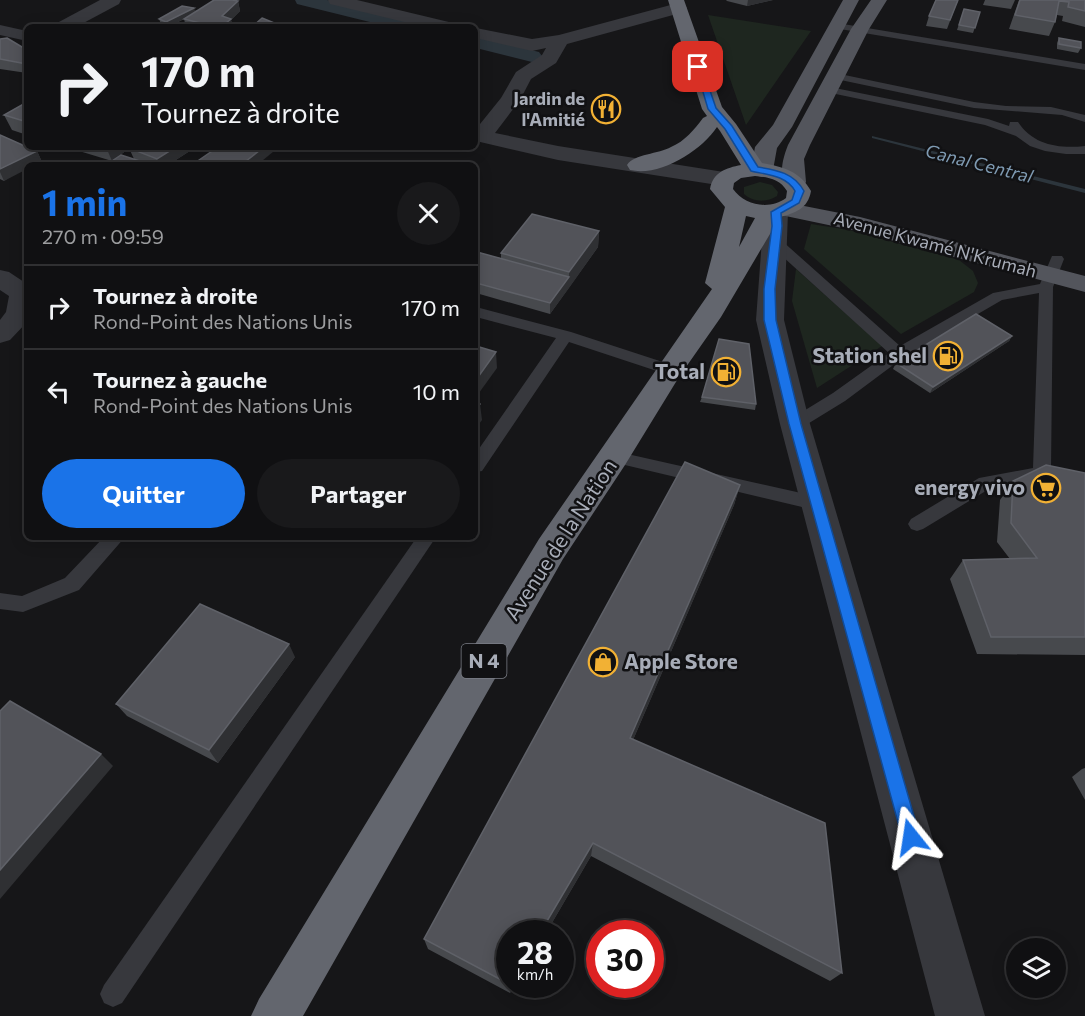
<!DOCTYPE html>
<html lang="fr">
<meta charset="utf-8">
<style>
body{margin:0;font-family:Commissioner,sans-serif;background:#19191b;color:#f1f3f6;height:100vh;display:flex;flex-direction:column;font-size:22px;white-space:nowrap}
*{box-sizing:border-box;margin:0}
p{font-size:20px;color:#9c9d9f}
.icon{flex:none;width:33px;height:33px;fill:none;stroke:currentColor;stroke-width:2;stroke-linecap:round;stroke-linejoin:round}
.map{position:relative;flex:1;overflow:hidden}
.drawer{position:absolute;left:24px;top:162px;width:454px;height:378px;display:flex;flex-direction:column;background:#101012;border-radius:9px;box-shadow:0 3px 15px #0003,0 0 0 2px #303032}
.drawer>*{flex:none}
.guide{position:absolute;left:24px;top:24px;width:454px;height:126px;border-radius:9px;box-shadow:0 3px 15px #0003,0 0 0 2px #303032;background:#101012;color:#f1f3f6;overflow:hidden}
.controls{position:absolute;left:1006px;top:938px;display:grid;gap:12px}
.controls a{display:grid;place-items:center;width:60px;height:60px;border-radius:50%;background:#101012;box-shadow:0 3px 15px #0003,0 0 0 2px #303032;font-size:30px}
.speed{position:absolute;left:496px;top:920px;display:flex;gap:12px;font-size:30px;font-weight:700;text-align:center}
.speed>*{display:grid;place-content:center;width:78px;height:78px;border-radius:50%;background:#101012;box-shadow:0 3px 15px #0003,0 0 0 2px #303032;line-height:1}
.speed small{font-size:15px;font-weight:400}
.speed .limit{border:9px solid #d22;background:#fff;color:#111}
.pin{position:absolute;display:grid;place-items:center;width:51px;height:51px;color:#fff;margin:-26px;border-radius:12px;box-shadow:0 3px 9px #0006}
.me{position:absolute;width:66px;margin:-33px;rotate:345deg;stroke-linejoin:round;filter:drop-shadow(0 0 4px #0008)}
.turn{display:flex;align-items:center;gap:21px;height:126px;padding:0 18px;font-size:27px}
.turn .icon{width:78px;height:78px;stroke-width:2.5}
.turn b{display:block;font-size:42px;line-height:51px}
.round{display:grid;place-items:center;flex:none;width:63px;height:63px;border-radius:32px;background:#19191b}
.headline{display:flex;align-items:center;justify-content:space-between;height:102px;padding:0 18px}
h1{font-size:36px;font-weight:700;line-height:45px;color:#1a73e8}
.button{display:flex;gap:12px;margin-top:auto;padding:12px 18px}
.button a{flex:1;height:69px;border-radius:36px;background:#1a73e8;color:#fff;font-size:24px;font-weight:700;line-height:69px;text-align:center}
.button a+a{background:#19191b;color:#f1f3f6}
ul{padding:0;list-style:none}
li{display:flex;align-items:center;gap:18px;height:84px;padding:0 18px;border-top:2px solid #303032}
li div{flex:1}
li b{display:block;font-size:22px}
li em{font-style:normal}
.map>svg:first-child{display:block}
</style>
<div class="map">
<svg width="1085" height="1016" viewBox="0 0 1085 1016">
<rect width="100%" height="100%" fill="#161618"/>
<!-- green -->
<g fill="#1e261f">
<path d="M708,15L811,31L746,125Z"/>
<path d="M760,182L772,185L778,192L777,196C766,203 753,202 744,194V187Z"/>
<path d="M811,224L849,230L959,260L973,271L978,283L974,292L901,334L804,249Z"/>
<path d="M796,269L882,346L817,388L792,301Z"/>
</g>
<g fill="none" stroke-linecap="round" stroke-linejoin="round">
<!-- stream -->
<path fill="#2c353c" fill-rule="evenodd" d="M872,136L1085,189V193L872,138Z"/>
<!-- canal -->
<g fill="#2c353c" fill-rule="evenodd">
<path d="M295,0H327L421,23L424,27H390L297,4Z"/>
<path d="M476,36L539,52L542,56L539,60L532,62L476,48Z"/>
</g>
<!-- lane -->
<g fill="#37383d" fill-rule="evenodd">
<path d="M837,23L1085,64V70L834,28V24Z"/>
<path d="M835,73L974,102L1006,106L1051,107L1085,115V122L1062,115L974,108L831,78V74Z"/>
<path d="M830,87L988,119L1009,126L1010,122H1018C1033,145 1059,149 1085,146V154H1066L1045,151L1030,146L1016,136L985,125L826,92L825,90Z"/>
<path d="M776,239L781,240L900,346L993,293L1040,284L1052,256H1062L1064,259L1053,287L1051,469L1085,484V498L1041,480L989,489L923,529L917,531L911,529L908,524L911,519L979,478L1033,468L1039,293L1002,300L904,357L845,401L801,428H789L787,424L789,420L833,393L889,353L771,246L769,243L771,240Z"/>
<path d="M476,307L571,332L675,366L677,370L675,374L669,375L569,342L482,471L476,472V453L556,338L476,317Z"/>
<path d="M614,451L819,497L825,499L828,504L825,509L819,511L608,461L605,457L608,453Z"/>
<path d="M104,537H125L79,590L23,612L0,609V593L22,596L65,578Z"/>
<path d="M417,537H436L122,1003L113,1007L104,1003L100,994L104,985Z"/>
</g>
<!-- street -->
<g fill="#37383d" fill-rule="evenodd">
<path d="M100,0H121L119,4L76,27H54L57,23Z"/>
<path d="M328,0H357L453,23L456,27H425L330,4Z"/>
<path d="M678,3L684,4L687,8L684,12L567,44L556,63L531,79L520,100L495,133L558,146L724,172L732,174L735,179L732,184L724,186L558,160L476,141V129L501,98L516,72L542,55L546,48L532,51L476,38V28L532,39L559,35Z"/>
<path d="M0,25L27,31V41L0,35Z"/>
<path d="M776,205L784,207L788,212L784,320L810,424L985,1016H935L780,424L756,320L764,212L768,207Z"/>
<path d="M0,270L9,272L27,284V322L10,340L0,343V320L6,312L9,296L0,290Z"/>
</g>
<!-- primary -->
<g fill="#53555c" fill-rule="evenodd">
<path d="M843,0H859L792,127L777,148L773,170L770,175L762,177L754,175L751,170L755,147L773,125Z"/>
<path d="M871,0H887L869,29L810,145L804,159L806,182L803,187L795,189L787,187C778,174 783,158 788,145L851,29Z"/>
<path d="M784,202L860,217L1085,276V292L857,231L776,214L772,209L776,204Z"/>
</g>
<!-- highway -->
<path fill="#63666e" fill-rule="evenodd" d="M668,0H684L722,107L736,124L762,163C783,167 800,171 811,191C808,209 795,213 780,217L721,317L679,377L625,465L563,559L303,1016H251L259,999L539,539L712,289L705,283L725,207L710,189C713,172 726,168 741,165L720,131L717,127C701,151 660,177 630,170L627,165C634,154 659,154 671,147C685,141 694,130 703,118L707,116L702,109ZM755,176C768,177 780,179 787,191L786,198C770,210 745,206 733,189L734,183L741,178ZM746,216L755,218L739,247Z"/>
</g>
<!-- wall -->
<g fill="#47494d">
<path d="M726,0H773L747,6L727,1Z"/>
<path d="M958,0L947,29L926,26L929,16Z"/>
<path d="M985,0H1015L1011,9L983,5Z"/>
<path d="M1019,0H1085V27L1062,21L1063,16L1057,15L1055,22L1049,36L1009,29Z"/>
<path d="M238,1L240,11L231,20L233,27H186L184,19L168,27L161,24L159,19Z"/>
<path d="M964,9L980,12L973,33L957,30Z"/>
<path d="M1059,38L1081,48L1078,53L1057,49V43Z"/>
<path d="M0,39L27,50V73L0,69Z"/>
<path d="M27,102V135L12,130L4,115Z"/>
<path d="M0,135L37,151L42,162L36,165H27L4,181L0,179Z"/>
<path d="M66,147H131L112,161L134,159L129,148L196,147L168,165H106L112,161Z"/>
<path d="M599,231L598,247L550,314L476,293V253L501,258V253Z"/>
<path d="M1012,336L1009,341L930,393L893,369L896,363Z"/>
<path d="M702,397L756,404L755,410L700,402Z"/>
<path d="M1085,473V655L977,654L950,579L963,560L1010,559L997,542L1000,500L1013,481Z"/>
<path d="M740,485L734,505L633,740L842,973L830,981L591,856L546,933H510V984H516L510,993L428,949L424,939Z"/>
<path d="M295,657L218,763L127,716L116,704Z"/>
<path d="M1085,768V800L1072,777L1082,769Z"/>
</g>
<!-- shaded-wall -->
<g fill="#2f3033">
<path d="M748,0H773L747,6Z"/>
<path d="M238,1L240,11L231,20L233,27H221L222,16Z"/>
<path d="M194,8L196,13L168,27L166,22Z"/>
<path d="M106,147H131L112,161Z"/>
<path d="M176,147H196L168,165H159L157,159Z"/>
<path d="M264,147H279L257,165H241Z"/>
<path d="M37,151L42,162L36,165H27V169L4,181L0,172V169Z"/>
<path d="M599,231L598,247L569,288V272Z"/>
<path d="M569,277V288L550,314V303Z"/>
<path d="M1012,336L1009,341L930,393L933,387Z"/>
<path d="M496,352L497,368L476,397V380Z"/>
<path d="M480,404L482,420L476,428V410Z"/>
<path d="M740,485L734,505L627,754L630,738Z"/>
<path d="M289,644L295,657L218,763L209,750Z"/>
<path d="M101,754L113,766L0,899V870Z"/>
<path d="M593,843L591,856L546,933H540Z"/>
<path d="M510,983V984H516L510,993L509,984Z"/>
</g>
<!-- building -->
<g fill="#525359" stroke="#5f6168" stroke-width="1.5">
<path d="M214,0H232L238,1L222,16L231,19L221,27H216L184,19Z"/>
<path d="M936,0H958L950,20L929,16Z"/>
<path d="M1020,0H1085V11L1068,7L1069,2L1059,1L1055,22L1015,15Z"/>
<path d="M182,6L194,8L166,22L159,19Z"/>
<path d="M964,9L980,12L975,28L959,25Z"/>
<path d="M262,18L284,27H252Z"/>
<path d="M7,38L27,50V64L0,59V39Z"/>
<path d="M1059,38L1081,42V48L1059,44Z"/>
<path d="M27,102V122L4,115Z"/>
<path d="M0,135L27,147L37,151L0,169Z"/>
<path d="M131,147H176L157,159L129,148Z"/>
<path d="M218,147H264L241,165H192Z"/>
<path d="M121,155L152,165H106Z"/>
<path d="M532,214L599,231L569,272L501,253Z"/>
<path d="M477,252L569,277L550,303L476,283V253Z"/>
<path d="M976,314L1012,336L933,387L896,363Z"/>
<path d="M719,339L749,344L756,404L702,397Z"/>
<path d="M476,346L496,352L476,380Z"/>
<path d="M476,402L480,404L476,410Z"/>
<path d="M685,462L740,485L630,738L825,823L842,973L593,843L540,933H510V983L509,984L424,939Z"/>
<path d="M1046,465L1085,473V637H991L963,560L1037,558L1011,523L1013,481Z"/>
<path d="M200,604L289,644L209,750L116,704Z"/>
<path d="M10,701L101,754L0,870V711Z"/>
</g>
<!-- route -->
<path fill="#1a73e8" stroke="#114b97" stroke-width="1.5" d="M695,65L702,67L716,108L732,126L758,167C777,170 794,173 804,191L799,203L781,213L782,226L775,289L776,320L801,424L920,837L917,844L911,846L904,844L902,837L789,424L764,320V289L772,226L771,212L792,200L795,191C786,175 767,175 751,171L725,129L708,109Z"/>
<!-- icons -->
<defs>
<g id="restaurant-ring" transform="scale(1.5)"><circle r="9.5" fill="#111113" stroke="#f2b134" stroke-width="1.5"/><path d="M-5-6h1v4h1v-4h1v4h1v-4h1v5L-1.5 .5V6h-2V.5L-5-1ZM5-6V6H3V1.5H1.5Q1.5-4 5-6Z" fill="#f2b134"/></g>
<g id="fuel-ring" transform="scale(1.5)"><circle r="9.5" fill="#111113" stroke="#f2b134" stroke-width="1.5"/><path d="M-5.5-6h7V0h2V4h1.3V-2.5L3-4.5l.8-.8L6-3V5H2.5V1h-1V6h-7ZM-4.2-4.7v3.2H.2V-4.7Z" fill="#f2b134"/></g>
<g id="supermarket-ring" transform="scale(1.5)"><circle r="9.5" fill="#111113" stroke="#f2b134" stroke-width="1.5"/><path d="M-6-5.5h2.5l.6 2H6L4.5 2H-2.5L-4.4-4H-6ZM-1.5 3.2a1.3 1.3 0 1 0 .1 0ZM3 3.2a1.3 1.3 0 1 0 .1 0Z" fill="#f2b134"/></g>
<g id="shop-ring" transform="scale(1.5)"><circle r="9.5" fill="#111113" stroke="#f2b134" stroke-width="1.5"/><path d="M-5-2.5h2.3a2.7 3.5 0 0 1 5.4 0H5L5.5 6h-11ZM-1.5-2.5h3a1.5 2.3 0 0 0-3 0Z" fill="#f2b134"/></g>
</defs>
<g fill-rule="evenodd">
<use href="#restaurant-ring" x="606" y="109"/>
<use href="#fuel-ring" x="948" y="356"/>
<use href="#fuel-ring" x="726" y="372"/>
<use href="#supermarket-ring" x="1046" y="488"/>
<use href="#shop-ring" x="603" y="662"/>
</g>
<g text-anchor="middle" stroke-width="5" stroke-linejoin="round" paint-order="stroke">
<!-- far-poi labels -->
<g font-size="18" font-weight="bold" fill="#a8adb8" stroke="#111113" text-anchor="end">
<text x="585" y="105">Jardin de<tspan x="585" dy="21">l'Amitié</tspan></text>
</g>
<!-- far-water labels -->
<g font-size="18" font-style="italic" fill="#7f9bb3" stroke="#111113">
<text transform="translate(979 164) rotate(14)" y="6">Canal Central</text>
</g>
<!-- far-street labels -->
<g font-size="18" fill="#a8adb8" stroke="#111113">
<text transform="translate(935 245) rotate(15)" y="6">Avenue Kwamé N'Krumah</text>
</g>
<!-- shield labels -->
<rect fill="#111113" stroke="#7b7e86" stroke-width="1.5" x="461.5" y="644" width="45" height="34" rx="4.5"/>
<g font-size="20" font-weight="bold" fill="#a8adb8">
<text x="484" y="668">N 4</text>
</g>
<!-- poi labels -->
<g font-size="21" font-weight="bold" fill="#a8adb8" stroke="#111113" text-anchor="end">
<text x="927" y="363">Station shel</text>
<text x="705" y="379">Total</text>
<text x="1025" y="495">energy vivo</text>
<text x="624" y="669" text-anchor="start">Apple Store</text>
</g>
<!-- street labels -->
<g font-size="21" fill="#a8adb8" stroke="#111113">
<text transform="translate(561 540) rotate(-57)" y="7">Avenue de la Nation</text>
</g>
</g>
</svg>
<div class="controls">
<a><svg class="icon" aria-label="layers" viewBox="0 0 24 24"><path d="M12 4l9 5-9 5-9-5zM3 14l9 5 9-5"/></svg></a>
</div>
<div class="speed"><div>28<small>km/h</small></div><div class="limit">30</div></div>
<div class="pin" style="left:698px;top:67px;background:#d93025"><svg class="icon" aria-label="arrive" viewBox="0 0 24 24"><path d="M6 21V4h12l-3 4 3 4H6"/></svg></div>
<svg class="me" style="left:911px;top:837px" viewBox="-20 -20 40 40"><path d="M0-17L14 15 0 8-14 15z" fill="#1a73e8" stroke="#fff" stroke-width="4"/></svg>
<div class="guide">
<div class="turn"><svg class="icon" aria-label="right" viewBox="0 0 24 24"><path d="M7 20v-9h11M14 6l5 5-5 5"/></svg><div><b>170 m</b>Tournez à droite</div></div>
</div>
<section class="drawer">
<div class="headline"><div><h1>1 min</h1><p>270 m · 09:59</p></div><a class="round"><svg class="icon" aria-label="close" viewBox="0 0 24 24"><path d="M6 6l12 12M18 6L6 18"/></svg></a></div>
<ul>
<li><svg class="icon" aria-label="right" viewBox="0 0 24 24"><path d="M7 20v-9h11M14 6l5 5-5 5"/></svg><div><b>Tournez à droite</b><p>Rond-Point des Nations Unis</p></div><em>170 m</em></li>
<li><svg class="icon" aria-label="left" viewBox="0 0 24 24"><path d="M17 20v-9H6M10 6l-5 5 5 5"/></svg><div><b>Tournez à gauche</b><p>Rond-Point des Nations Unis</p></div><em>10 m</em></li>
</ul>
<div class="button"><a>Quitter</a><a>Partager</a></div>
</section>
</div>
